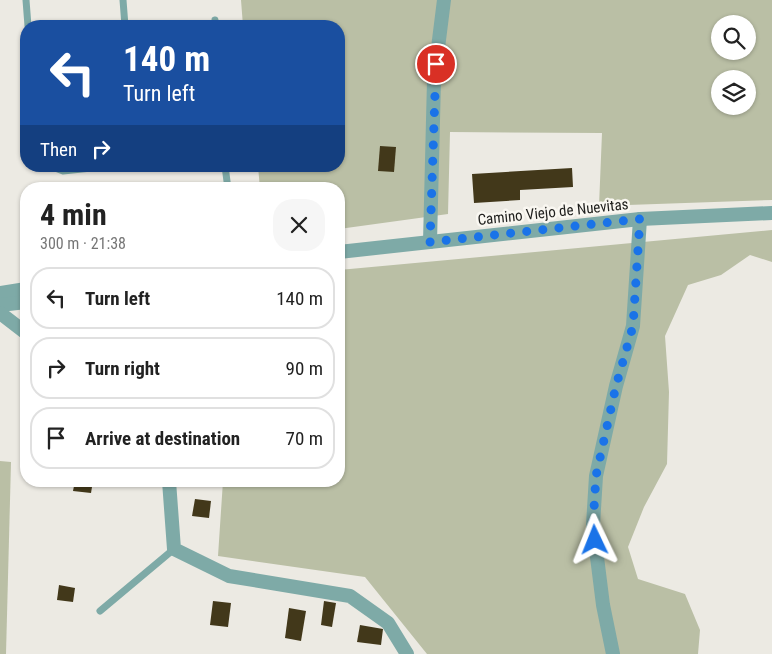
<!DOCTYPE html>
<meta charset="utf-8">
<style>
body{margin:0;font-family:"Roboto Condensed",sans-serif;background:#f6f6f6;color:#222;height:100vh;display:flex;flex-direction:column;font-size:19px;white-space:nowrap}
*{box-sizing:border-box;margin:0}
p{font-size:16px;color:#767676}
.icon{flex:none;width:28px;height:28px;fill:none;stroke:currentColor;stroke-width:2;stroke-linecap:round;stroke-linejoin:round}
.map{position:relative;flex:1;overflow:hidden}
.side{position:absolute;left:20px;top:182px;width:325px;height:305px;display:flex;flex-direction:column;background:#fff;border-radius:20px;box-shadow:0 1px 4px #0004}
.side>*{flex:none}
.hud{position:absolute;left:20px;top:20px;width:325px;height:152px;border-radius:20px;box-shadow:0 1px 4px #0004;background:#1a4fa0;color:#fff;overflow:hidden}
.fabs{position:absolute;left:711px;top:15px;display:grid;gap:10px}
.fabs a{display:grid;place-items:center;width:45px;height:45px;border-radius:50%;background:#fff;box-shadow:0 1px 4px #0004;font-size:25px}
.pin{position:absolute;display:grid;place-items:center;width:42px;height:42px;color:#fff;margin:-21px;border:2px solid #fff;border-radius:50%;box-shadow:0 1px 5px #0007}
.me{position:absolute;width:55px;margin:-28px;rotate:358deg;stroke-linejoin:round;filter:drop-shadow(0 0 4px #0008)}
.turn{display:flex;align-items:center;gap:18px;height:105px;padding:0 20px;font-size:22px}
.turn .icon{width:65px;height:65px;stroke-width:2.5}
.turn b{display:block;font-size:35px;line-height:42px}
.then{display:flex;align-items:center;height:48px;padding:0 20px;background:#0003;gap:10px;font-size:19px}
.round{display:grid;place-items:center;flex:none;width:52px;height:52px;border-radius:20px;background:#f6f6f6}
.summary{display:flex;align-items:center;justify-content:space-between;height:85px;padding:0 20px}
h1{font-size:30px;font-weight:700;line-height:38px}
ul{padding:0;list-style:none}
li{display:flex;align-items:center;gap:15px;height:62px;margin:0 10px 8px;padding:0 10px;border:2px solid #e0e0e0;border-radius:20px}
li div{flex:1}
li b{display:block;font-size:19px}
li em{font-style:normal}
.map>svg:first-child{display:block}
</style>
<div class="map">
<svg width="772" height="654" viewBox="0 0 772 654">
<rect width="100%" height="100%" fill="#eceae3"/>
<!-- green -->
<g fill="#babfa5" fill-rule="evenodd">
<path d="M241,0H772V200L599,206L602,133L450,132L448,214L339,229V189H260L258,166H339V26H243ZM720,24H748V51H720ZM720,79H748V106H720Z"/>
<path d="M772,230V262L750,255L721,275L688,285L665,336L669,392L667,464L644,507L628,547L638,579L685,594L700,630L698,654H427L365,577L218,556L223,481H339V270Z"/>
<path d="M0,461L11,462L6,654H0Z"/>
</g>
<!-- building -->
<g fill="#42381a">
<path d="M380,146L396,147L394,172L378,171Z"/>
<path d="M572,168L573,187L520,190V200L474,203L472,174Z"/>
<path d="M23,408H26V421L21,420Z"/>
<path d="M75,481H93L91,493L73,491Z"/>
<path d="M195,499L211,501L209,518L192,516Z"/>
<path d="M59,585L75,588L73,602L57,600Z"/>
<path d="M213,601L231,603L228,627L210,625Z"/>
<path d="M324,601L336,603L332,627L321,625Z"/>
<path d="M289,608L306,611L301,641L285,638Z"/>
<path d="M360,625L383,629L381,645L357,642Z"/>
</g>
<g fill="none" stroke-linecap="round" stroke-linejoin="round">
<!-- service -->
<g stroke="#7eaaa7" stroke-width="7">
<path d="M26,0L28,26"/>
<path d="M123,0L125,26"/>
<path d="M215,20L216,26"/>
<path d="M50,166L63,171L110,166"/>
<path d="M225,166L228,189"/>
<path d="M100,611L174,549"/>
</g>
<!-- minor -->
<g stroke="#7eaaa7" stroke-width="14">
<path d="M430,242L434,80L444,0"/>
<path d="M339,252L640,219L772,213"/>
<path d="M0,293L26,289"/>
<path d="M0,305L26,302"/>
<path d="M0,313L26,333"/>
<path d="M169,481L174,549L229,576L350,596L388,623L407,654"/>
<path d="M613,654L603,605L593,525L596,476L616,386L633,326L640,219"/>
</g>
</g>
<g fill="none" stroke-linecap="round" stroke-linejoin="round">
<!-- route -->
<path stroke="#1a73e8" stroke-width="9" stroke-dasharray="0 16.2" d="M436,64L430,242L640,219L633,326L616,386L596,476L593,525L595,540"/>
</g>
<g text-anchor="middle" stroke-width="5" stroke-linejoin="round" paint-order="stroke">
<!-- street labels -->
<g font-size="15" fill="#20201e" stroke="#f9f7f1">
<text transform="translate(553 212) rotate(-6)" y="5">Camino Viejo de Nuevitas</text>
</g>
</g>
</svg>
<div class="fabs">
<a><svg class="icon" aria-label="search" viewBox="0 0 24 24"><circle cx="10" cy="10" r="6"/><path d="M15 15l6 6"/></svg></a>
<a><svg class="icon" aria-label="layers" viewBox="0 0 24 24"><path d="M12 4l9 5-9 5-9-5zM3 14l9 5 9-5"/></svg></a>
</div>
<div class="pin" style="left:436px;top:64px;background:#d93025"><svg class="icon" aria-label="arrive" viewBox="0 0 24 24"><path d="M6 21V4h12l-3 4 3 4H6"/></svg></div>
<svg class="me" style="left:595px;top:540px" viewBox="-20 -20 40 40"><path d="M0-17L14 15 0 8-14 15z" fill="#1a73e8" stroke="#fff" stroke-width="4"/></svg>
<div class="hud">
<div class="turn"><svg class="icon" aria-label="left" viewBox="0 0 24 24"><path d="M17 20v-9H6M10 6l-5 5 5 5"/></svg><div><b>140 m</b>Turn left</div></div>
<div class="then">Then<svg class="icon" aria-label="right" viewBox="0 0 24 24"><path d="M7 20v-9h11M14 6l5 5-5 5"/></svg></div>
</div>
<section class="side">
<div class="summary"><div><h1>4 min</h1><p>300 m · 21:38</p></div><a class="round"><svg class="icon" aria-label="close" viewBox="0 0 24 24"><path d="M6 6l12 12M18 6L6 18"/></svg></a></div>
<ul>
<li><svg class="icon" aria-label="left" viewBox="0 0 24 24"><path d="M17 20v-9H6M10 6l-5 5 5 5"/></svg><div><b>Turn left</b></div><em>140 m</em></li>
<li><svg class="icon" aria-label="right" viewBox="0 0 24 24"><path d="M7 20v-9h11M14 6l5 5-5 5"/></svg><div><b>Turn right</b></div><em>90 m</em></li>
<li><svg class="icon" aria-label="arrive" viewBox="0 0 24 24"><path d="M6 21V4h12l-3 4 3 4H6"/></svg><div><b>Arrive at destination</b></div><em>70 m</em></li>
</ul>
</section>
</div>
